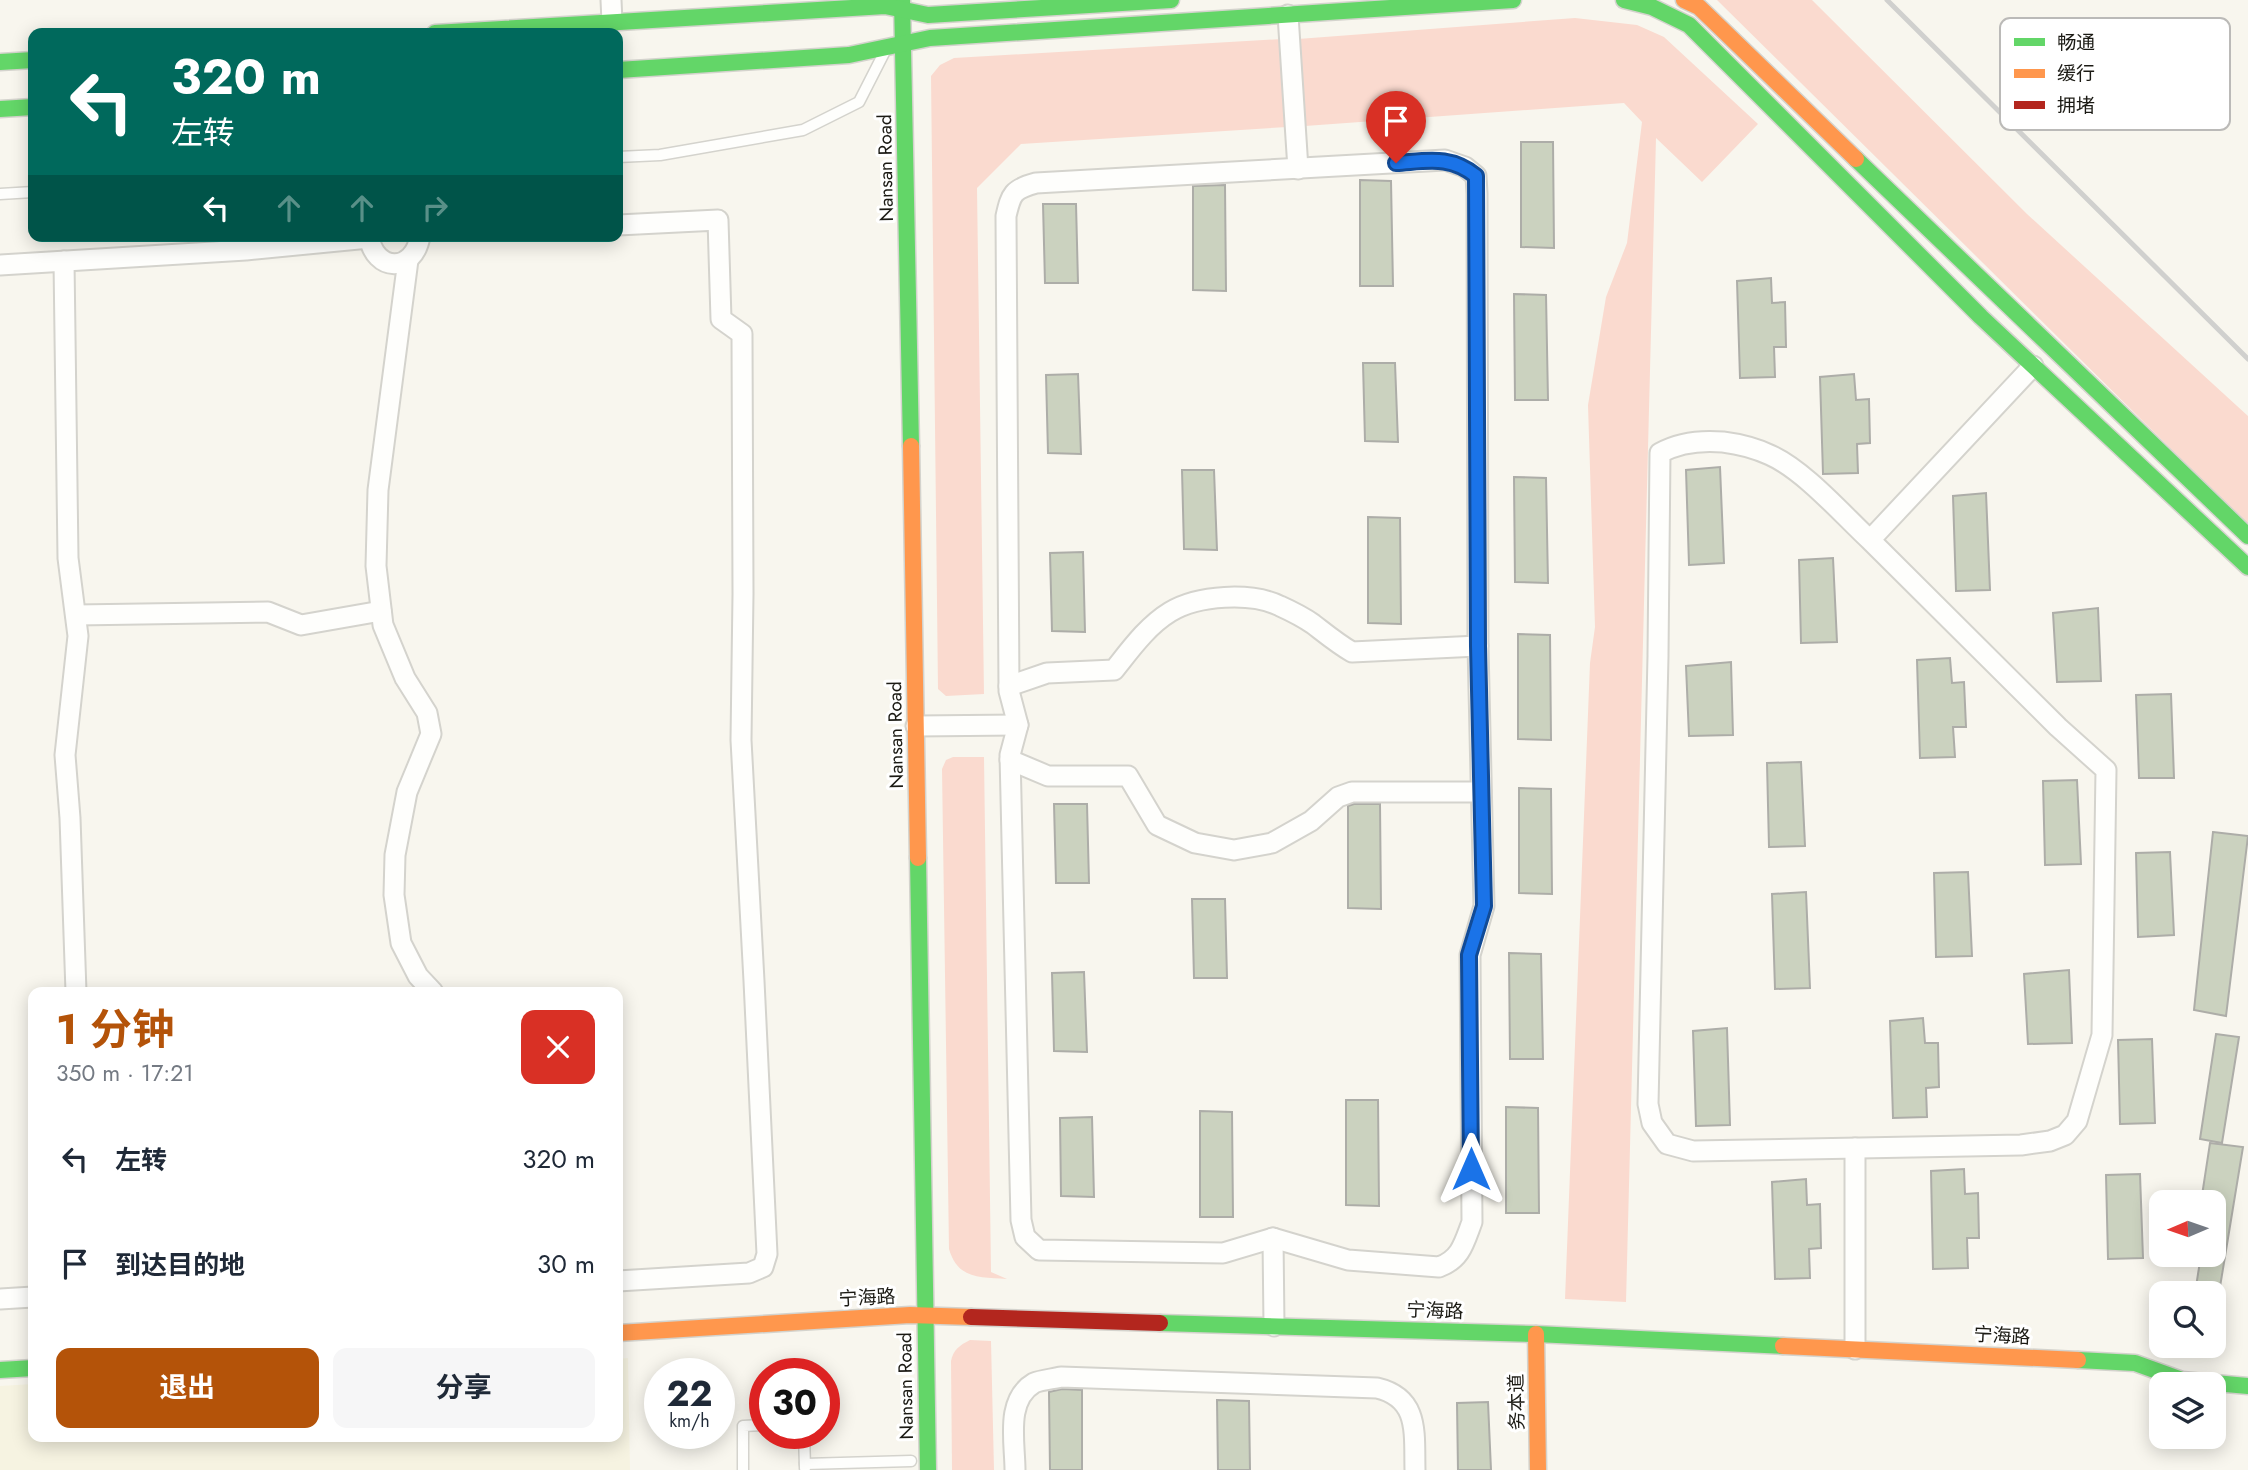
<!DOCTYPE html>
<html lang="zh">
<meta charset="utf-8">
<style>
body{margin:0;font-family:Jost,"Noto Sans SC",sans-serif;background:#f6f6f7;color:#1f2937;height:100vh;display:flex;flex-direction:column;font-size:26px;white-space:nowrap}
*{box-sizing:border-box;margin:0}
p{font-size:23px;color:#747a83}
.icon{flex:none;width:38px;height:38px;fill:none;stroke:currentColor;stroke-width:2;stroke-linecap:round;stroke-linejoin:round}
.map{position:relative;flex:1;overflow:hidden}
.details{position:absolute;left:28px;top:987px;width:595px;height:455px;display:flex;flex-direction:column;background:#fff;border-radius:14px;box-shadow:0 4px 18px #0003}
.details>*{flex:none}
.guide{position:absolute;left:28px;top:28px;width:595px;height:214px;border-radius:14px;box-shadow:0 4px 18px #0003;background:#00695c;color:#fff;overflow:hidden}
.needle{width:46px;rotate:268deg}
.tools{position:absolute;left:2149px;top:1190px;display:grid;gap:14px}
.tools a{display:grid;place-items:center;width:77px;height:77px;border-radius:14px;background:#fff;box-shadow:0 4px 18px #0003;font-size:35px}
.speed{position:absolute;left:644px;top:1358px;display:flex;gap:14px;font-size:35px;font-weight:700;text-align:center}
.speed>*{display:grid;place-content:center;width:91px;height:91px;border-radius:50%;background:#fff;box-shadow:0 4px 18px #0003;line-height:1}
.speed small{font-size:18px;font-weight:400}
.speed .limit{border:10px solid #d22;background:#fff;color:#111}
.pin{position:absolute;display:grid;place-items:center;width:60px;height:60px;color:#fff;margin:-72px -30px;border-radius:50% 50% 50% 0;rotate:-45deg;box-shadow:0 0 7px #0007}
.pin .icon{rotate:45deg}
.me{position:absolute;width:77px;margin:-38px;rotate:0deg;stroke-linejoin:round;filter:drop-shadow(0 0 5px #0008)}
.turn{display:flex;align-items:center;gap:24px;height:147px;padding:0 28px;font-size:32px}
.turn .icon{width:91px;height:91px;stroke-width:2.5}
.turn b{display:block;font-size:49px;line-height:60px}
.lanes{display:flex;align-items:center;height:66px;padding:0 28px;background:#0003;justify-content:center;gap:35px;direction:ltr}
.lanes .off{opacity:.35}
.round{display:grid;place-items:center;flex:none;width:74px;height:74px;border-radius:14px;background:#f6f6f7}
.summary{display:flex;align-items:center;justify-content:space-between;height:119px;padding:0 28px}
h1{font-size:42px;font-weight:700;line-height:52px;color:#b45309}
.cta{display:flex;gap:14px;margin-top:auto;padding:14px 28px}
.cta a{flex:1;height:80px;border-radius:14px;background:#b45309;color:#fff;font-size:28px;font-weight:700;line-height:80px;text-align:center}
.cta a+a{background:#f6f6f7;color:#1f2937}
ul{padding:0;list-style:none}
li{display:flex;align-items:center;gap:21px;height:105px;padding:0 28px}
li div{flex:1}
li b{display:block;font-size:26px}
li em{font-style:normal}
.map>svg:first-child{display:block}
</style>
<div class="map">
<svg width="2248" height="1470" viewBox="0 0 2248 1470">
<rect width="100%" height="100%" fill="#f8f6ee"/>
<!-- built -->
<path fill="#f6f3e1" d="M628,1358L630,1470H0V1386L33,1384V1437H618V1359Z"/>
<!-- green -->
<g fill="#fadacf">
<path d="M1717,0H1812L2027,214L2248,416V525Z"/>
<path d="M1575,18L1637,25L1664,37L1758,124L1702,182L1656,138L1626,1302L1565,1299L1590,663L1595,627L1588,405L1606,297L1627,243L1642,122L1624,103L1305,126L1298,39Z"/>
<path d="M1282,39L1287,127L1021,144L977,188L984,694L946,696L938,689L931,76L940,65L954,58Z"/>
<path d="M953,757H984L991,1272L1007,1279C981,1277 958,1280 949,1249L942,769L946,760Z"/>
<path d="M970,1340L991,1341L994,1470H952L951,1361C953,1350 960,1345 970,1340Z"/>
</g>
<!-- building -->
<g fill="#cbd2bf" stroke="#adada8" stroke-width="2">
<path d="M1521,142H1553L1554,248L1521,247Z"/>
<path d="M1360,180L1391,181L1393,286H1360Z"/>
<path d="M1225,185L1226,291L1193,290V186Z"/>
<path d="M1043,204H1076L1078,283H1045Z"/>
<path d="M1771,278L1772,303L1785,302L1786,347H1774L1775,377L1740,378L1737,281Z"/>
<path d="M1514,294L1546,295L1548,400H1515Z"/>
<path d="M1363,363H1395L1398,442L1365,441Z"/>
<path d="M1078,374L1081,454L1048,453L1046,375Z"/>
<path d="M1854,374L1856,400L1869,399L1870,443L1857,444L1858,473L1823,474L1820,377Z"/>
<path d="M1720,467L1724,563L1689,565L1686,470Z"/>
<path d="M1182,470H1214L1217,550L1184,549Z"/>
<path d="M1514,477L1546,478L1548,583L1515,582Z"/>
<path d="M1986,493L1990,590L1956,591L1953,496Z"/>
<path d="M1368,517L1400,518L1401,624L1368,623Z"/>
<path d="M1083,552L1085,632L1052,631L1050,553Z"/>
<path d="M1833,558L1837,642L1801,643L1799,560Z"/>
<path d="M2098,608L2101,681L2057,682L2053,613Z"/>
<path d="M1518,634L1550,635L1551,740L1518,739Z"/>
<path d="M1950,658L1952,683L1964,682L1966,727H1953L1955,757L1920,758L1917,660Z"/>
<path d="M1731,662L1733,735L1689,736L1686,666Z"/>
<path d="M2171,694L2174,778H2139L2136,695Z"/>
<path d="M1801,762L1805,846L1769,847L1767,763Z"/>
<path d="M2077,780L2081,864L2045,865L2043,781Z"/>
<path d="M1519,788L1551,789L1552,894L1519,893Z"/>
<path d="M1054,804H1087L1089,883H1056Z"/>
<path d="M1354,804H1380L1381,909L1348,908V806Z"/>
<path d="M2213,832L2248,836L2226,1016L2194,1010Z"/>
<path d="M2170,852L2174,935L2138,937L2136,853Z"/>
<path d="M1968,872L1972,956L1936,957L1934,873Z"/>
<path d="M1806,892L1810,988L1775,989L1772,894Z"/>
<path d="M1192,899H1225L1227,978H1194Z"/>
<path d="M1509,953L1541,954L1543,1059H1510Z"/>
<path d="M2069,970L2072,1043L2028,1044L2024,974Z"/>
<path d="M1084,972L1087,1052L1054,1051L1052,973Z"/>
<path d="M1923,1018L1925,1043H1938L1939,1087L1926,1088L1927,1117L1893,1118L1890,1021Z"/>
<path d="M1727,1028L1730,1125L1696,1126L1693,1031Z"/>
<path d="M2216,1034L2239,1037L2222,1143L2200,1139Z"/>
<path d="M2152,1039L2155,1123L2120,1124L2118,1040Z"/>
<path d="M1346,1100H1378L1379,1206L1346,1205Z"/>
<path d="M1506,1107L1538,1108L1539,1213H1506Z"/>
<path d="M1200,1111L1232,1112L1233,1217H1200Z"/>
<path d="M1092,1117L1094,1197L1061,1196L1060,1118Z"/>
<path d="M2210,1143L2243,1147L2219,1293H2195L2201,1255H2214V1202H2201Z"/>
<path d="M1964,1169L1965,1194L1978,1193L1979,1238H1967L1968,1268L1933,1269L1931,1171Z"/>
<path d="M2140,1174L2143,1258L2108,1259L2106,1175Z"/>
<path d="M1806,1179L1807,1205L1820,1204L1821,1248L1809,1249L1810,1278L1775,1279L1772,1182Z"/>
<path d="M1062,1389L1082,1390V1470H1050L1049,1392Z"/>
<path d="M1217,1400L1249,1401L1250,1470H1218Z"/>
<path d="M1488,1402L1491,1470H1458L1457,1403Z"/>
</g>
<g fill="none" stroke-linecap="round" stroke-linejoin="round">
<!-- lane casing -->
<g stroke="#d4d3cd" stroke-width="13">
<g id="lane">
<path d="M618,157L660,155L803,130L859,102L885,51"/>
<path d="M0,194L33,192"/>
<path d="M804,1433L805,1468"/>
<path d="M805,1464L911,1461"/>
<path d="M743,1470V1426L765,1425"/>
</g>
</g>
<!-- street casing -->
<g stroke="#d4d3cd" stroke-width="23">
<g id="street">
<path d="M611,0L612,22"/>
<path d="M1288,15L1298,169"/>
<path d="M1445,160L1465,167L1476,176L1477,194L1478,646L1484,906L1470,955L1472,1222C1464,1243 1461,1259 1439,1267L1348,1260L1273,1238L1223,1253L1039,1250L1025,1237L1021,1220L1010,755L1018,725L1009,691L1006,216C1011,194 1013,189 1036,183Z"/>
<path d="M618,225L718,220L721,319L742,334L743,594L741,740L754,981L767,1254L763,1267L749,1273L618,1281"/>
<path d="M369,236C374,272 414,274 420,236"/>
<path d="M408,260L378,490L376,566L383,625L405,678L427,713L431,734L407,792L395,855L394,895L401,943L418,976L433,992"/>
<path d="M64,261L68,558L78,636L65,755L70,818L76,992"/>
<path d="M0,265L246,250L369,238"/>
<path d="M1870,540L2058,727L2106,770L2102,1035L2077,1121L2065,1135L2050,1141L2021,1145L1693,1151L1667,1144L1652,1123L1648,1104L1658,656L1660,453C1680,442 1700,440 1723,442C1739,444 1755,448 1770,455C1804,470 1843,515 1870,540L2033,366"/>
<path d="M76,615L268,612L301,625L381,611"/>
<path d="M1009,686L1047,673L1114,670C1130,650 1147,626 1170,612C1198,595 1251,592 1280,606C1291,611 1303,617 1313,624C1326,634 1338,644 1352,652L1478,646"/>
<path d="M916,726L1018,725"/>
<path d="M1010,760L1048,776H1128L1157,825L1195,843L1234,850L1272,843L1311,821L1338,797L1352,792H1481"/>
<path d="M1855,1148V1349"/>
<path d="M1273,1238L1274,1326"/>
<path d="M0,1299L33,1297"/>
<path d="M1015,1470C1015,1442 1005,1400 1034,1383C1041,1380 1053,1379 1061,1377L1377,1388C1420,1398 1414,1434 1415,1470"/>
</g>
</g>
<!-- fast casing -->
<g stroke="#d4d3cd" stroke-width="19">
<g id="fast">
<path d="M902,0L911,446"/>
<path d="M1624,0L1652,7L1689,25L1981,317L2248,567"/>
<path d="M435,33L885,6L928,15L1171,0"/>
<path d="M0,62L33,60"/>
<path d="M618,70L849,55L930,38L1513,0"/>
<path d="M0,109L33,107"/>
<path d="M1856,159L2248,536"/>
<path d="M918,858L928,1470"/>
<path d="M1160,1323L1536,1334L1783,1346"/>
<path d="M2078,1360L2135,1363L2182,1380L2248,1386"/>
<path d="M0,1370L33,1368"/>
</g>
</g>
<!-- slow casing -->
<g stroke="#d4d3cd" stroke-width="19">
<g id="slow">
<path d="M1684,0L1699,7L1856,159"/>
<path d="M911,446L918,858"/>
<path d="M618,1333L910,1315L971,1317"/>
<path d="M1536,1334L1538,1470"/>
<path d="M1783,1346L2078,1360"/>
</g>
</g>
<!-- jam casing -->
<g stroke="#d4d3cd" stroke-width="19">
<path id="jam" d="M971,1317L1160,1323"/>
</g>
<!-- lane -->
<use href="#lane" stroke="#fefefc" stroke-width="10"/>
<!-- street -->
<use href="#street" stroke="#fefefc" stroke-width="19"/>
<!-- fast -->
<use href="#fast" stroke="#63d668" stroke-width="16"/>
<!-- slow -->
<use href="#slow" stroke="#ff974d" stroke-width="16"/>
<!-- jam -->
<use href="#jam" stroke="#b3261e" stroke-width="16"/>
<!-- rail -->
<path stroke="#d0d0ce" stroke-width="5" d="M1887,0L2248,359"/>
</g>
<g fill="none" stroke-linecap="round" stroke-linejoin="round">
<!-- route casing -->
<g stroke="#114b97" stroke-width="18">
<path id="route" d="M1396,163C1428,161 1450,155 1476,176L1478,646L1484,906L1469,955L1471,1169"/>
</g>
<!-- route -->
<use href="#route" stroke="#1a73e8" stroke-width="12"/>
</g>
<g text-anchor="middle" stroke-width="6" stroke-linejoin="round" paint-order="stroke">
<!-- street labels -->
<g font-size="19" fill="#1b1a14" stroke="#fff">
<text transform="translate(885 168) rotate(-91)" y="7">Nansan Road</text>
<text transform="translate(895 735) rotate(-91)" y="7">Nansan Road</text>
<text transform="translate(867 1297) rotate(-3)" y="7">宁海路</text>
<text transform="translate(1435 1310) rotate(2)" y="7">宁海路</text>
<text transform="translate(2002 1335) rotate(3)" y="7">宁海路</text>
<text transform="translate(905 1386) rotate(-91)" y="7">Nansan Road</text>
<text transform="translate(1516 1402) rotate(-91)" y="7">务本道</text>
</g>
</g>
<!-- legend -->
<rect x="2000" y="18" width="230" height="112" rx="10" fill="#fff" stroke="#bbbab8" stroke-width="2"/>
<rect x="2014" y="38" width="31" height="8" fill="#63d668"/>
<rect x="2014" y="69" width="31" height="9" fill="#ff974d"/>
<rect x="2014" y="101" width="31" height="8" fill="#b3261e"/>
<g font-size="19" fill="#1b1a14">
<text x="2057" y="49">畅通</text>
<text x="2057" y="80">缓行</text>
<text x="2057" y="112">拥堵</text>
</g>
</svg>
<div class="tools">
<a><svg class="needle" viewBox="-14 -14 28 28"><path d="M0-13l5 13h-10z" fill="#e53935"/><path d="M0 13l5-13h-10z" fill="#747a83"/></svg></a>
<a><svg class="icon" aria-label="search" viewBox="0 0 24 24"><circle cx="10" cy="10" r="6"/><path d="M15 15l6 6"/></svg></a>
<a><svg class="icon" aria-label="layers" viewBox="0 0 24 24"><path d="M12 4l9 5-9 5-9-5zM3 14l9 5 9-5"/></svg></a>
</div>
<div class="speed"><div>22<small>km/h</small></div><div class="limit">30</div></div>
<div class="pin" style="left:1396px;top:163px;background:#d93025"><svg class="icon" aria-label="arrive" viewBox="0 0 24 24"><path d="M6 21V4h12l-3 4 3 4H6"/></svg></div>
<svg class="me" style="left:1471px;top:1169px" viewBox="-20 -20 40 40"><path d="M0-17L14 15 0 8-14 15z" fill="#1a73e8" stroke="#fff" stroke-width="4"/></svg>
<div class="guide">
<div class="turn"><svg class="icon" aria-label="left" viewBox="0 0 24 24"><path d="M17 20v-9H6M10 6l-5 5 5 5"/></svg><div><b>320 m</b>左转</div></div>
<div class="lanes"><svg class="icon" aria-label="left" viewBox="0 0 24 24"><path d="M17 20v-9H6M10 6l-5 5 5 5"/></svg><svg class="icon off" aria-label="ahead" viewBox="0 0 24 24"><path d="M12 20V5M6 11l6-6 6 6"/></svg><svg class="icon off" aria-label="ahead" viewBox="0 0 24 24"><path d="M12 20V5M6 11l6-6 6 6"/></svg><svg class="icon off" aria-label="right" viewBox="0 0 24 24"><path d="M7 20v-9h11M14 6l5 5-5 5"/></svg></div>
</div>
<section class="details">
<div class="summary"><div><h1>1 分钟</h1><p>350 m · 17:21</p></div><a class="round" style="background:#d93025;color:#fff"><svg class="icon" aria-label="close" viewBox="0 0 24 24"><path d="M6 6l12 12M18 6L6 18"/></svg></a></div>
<ul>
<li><svg class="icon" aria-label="left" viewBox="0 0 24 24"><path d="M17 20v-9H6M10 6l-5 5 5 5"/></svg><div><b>左转</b></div><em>320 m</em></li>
<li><svg class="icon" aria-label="arrive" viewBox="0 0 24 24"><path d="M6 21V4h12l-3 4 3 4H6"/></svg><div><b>到达目的地</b></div><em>30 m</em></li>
</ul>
<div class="cta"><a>退出</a><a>分享</a></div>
</section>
</div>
